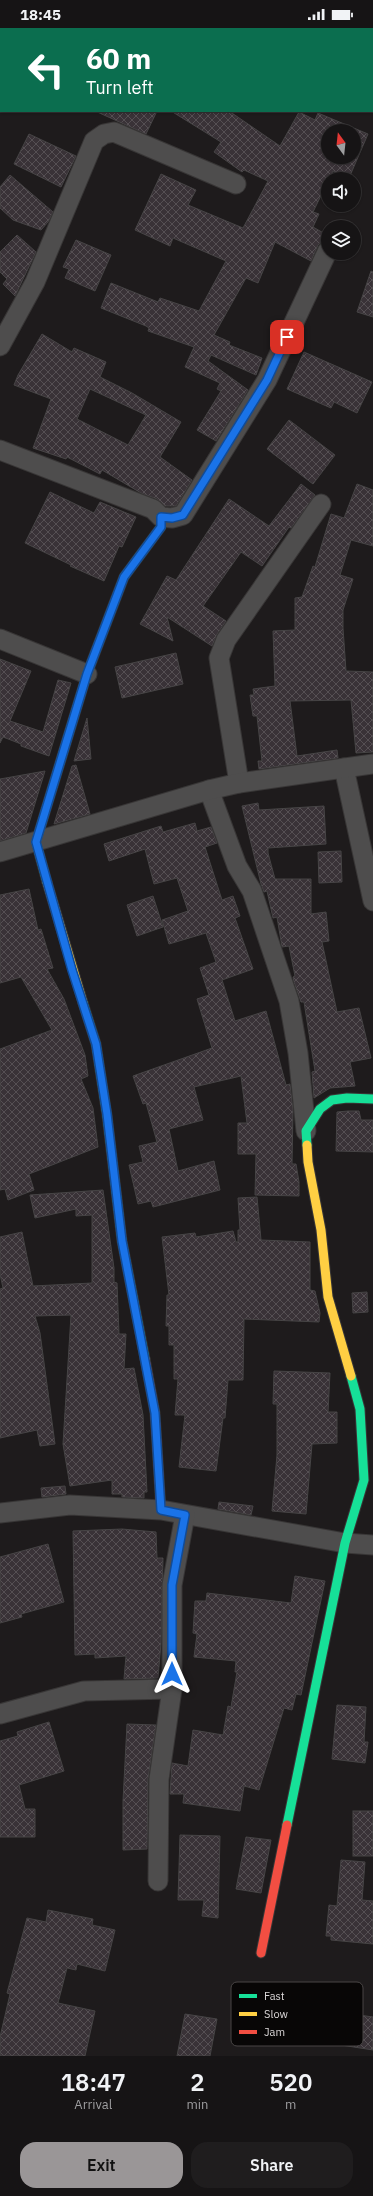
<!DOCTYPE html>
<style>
body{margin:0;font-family:"IBM Plex Sans",sans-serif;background:#1f1d1e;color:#f1f3f6;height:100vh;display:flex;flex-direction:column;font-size:15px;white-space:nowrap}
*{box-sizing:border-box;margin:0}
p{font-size:13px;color:#9e9ea0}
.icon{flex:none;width:22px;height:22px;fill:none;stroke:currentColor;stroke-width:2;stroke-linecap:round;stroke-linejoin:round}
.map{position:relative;height:2028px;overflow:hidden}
.details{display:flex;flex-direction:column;background:#161415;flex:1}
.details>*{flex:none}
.top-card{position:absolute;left:0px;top:0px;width:373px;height:84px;box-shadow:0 1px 3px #0004,0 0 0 1px #353334;background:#0b6e4f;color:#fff;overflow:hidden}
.needle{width:26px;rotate:345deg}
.controls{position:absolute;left:321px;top:96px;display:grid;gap:8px}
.controls a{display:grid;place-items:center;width:40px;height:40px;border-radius:50%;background:#161415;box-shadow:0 1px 3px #0004,0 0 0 1px #353334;font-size:20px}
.pin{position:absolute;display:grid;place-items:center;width:34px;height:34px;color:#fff;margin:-17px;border-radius:8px;box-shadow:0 2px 6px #0006}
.me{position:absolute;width:44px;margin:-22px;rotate:0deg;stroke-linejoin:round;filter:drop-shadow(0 0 3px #0008)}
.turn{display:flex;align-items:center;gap:14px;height:84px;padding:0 20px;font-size:18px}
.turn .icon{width:52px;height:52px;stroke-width:2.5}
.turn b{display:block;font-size:28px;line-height:34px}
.eta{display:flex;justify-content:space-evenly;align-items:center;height:68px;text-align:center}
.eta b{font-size:24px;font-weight:600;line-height:28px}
.button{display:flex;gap:8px;margin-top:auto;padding:8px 20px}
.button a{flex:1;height:46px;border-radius:16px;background:#9a9697;color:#111;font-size:16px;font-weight:600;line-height:46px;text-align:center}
.button a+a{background:#1f1d1e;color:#f1f3f6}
.status{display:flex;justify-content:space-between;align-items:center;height:28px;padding:0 20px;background:#161415;direction:ltr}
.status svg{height:11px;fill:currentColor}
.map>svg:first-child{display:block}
</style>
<div class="status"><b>18:45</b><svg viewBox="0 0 49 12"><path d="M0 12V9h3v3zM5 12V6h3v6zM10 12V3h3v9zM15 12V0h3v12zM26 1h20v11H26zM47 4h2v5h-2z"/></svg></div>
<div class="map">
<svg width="373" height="2028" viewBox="0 0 373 2028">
<defs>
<pattern id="building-cross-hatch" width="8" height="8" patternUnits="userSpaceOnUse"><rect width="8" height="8" fill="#393237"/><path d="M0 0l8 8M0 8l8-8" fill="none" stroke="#554f53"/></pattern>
</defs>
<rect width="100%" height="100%" fill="#1e1b1c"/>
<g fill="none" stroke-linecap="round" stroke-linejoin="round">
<!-- stream -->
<g stroke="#372745" stroke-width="5.5">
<path d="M0,31L1,30"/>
<path d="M372,55H373"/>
</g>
</g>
<!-- building -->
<g fill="url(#building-cross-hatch)" stroke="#464445" fill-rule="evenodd">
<path d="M95,83H157L146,106Z"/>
<path d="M171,83H229L280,118L299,84L315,92L318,85L368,106L349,150L333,143L313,184L319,186L313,199L327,207L318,217L311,233L275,214L258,255L246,250L214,307L230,314L229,317L262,330L256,347L211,327L208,333L248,362L216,413L197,402L221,363L217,361L220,355L185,339L194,319L148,303L149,300L146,298L101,280L111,255L158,274L160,270L199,283L226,233L173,210L170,218L135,202L161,146L196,162L188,177L243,200L268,153L244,142L242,144L214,124L221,114ZM328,103H354V129H328Z"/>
<path d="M29,106L76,128L61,159L14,136Z"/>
<path d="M10,147L53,184L48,194L41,202L13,192L0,180V159Z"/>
<path d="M17,207L36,224L15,268L3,256L7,251L0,244V224Z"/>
<path d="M76,212L111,227L95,263L65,250L69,241L63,239Z"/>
<path d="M371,243L373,244V289L357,284Z"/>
<path d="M42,306L72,324L74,320L106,334L100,349L132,365L181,394L160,429L192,452L176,478H165L157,471L141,465L102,442L100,446L67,429L66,431L33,420L51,371L14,357L18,347ZM90,361L146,387L128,417L77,391Z"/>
<path d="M304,324L372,354L357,385L334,374L331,380L287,361Z"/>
<path d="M289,392L335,427L313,456L267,421Z"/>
<path d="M301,456L315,467L291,500L289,499L262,538L241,524L203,578L226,593L217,606L212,618L167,589L173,613L140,596L167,548L176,552L229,471L269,498Z"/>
<path d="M357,456L373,462V518L351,512L340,547L353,551L343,582V600L346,643L373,644V724L356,725L351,672L290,673L297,728L337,722L338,730L259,741L258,733H262L257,688H253L250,667H254L253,661L275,658L273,603L295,602V570L302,569L313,538L315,539L331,486L344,490Z"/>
<path d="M50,464L94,485L100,474L136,489L122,519L119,518L104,553L70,538L71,537L25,515Z"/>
<path d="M176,625L183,656L122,670L115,639Z"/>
<path d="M0,631L31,643L10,693L43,704L58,652L71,655L49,728L21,718V716L3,709L0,715Z"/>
<path d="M87,690L91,731L74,733Z"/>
<path d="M76,737L90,786L54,796L72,738Z"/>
<path d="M45,743L26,805L0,813V751Z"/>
<path d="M258,775L259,782L324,778L326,816L268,820V825L275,851H311V886L326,884L329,913L322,914L337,984L359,980L371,1030L350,1034L355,1058L330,1060L314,1070L312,1044L315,1043L304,974H301L294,954L293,949L295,948L289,918L282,919L277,889L273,890L267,863L264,864L261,856L242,778Z"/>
<path d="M195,795L197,803L211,799L217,815L205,819L222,872L233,868L240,888L235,890L253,941L222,952L235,993L266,983L286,1057L290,1056L293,1082L292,1136H296L299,1154V1168L255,1167L256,1126H238V1095H247L241,1048L194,1059L203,1092L169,1101L178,1143L214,1133L220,1162L153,1179L151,1173L138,1176L129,1137L143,1134L139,1118L157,1114L146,1075L143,1076L133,1048L212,1020L197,971L209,967L200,940L216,934L206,905L169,916L162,892L188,883L177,850L154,856L145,821L109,833L104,816L161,798L163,804Z"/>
<path d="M341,823L342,854L319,855L318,824Z"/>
<path d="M29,861L38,902L41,901L53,940L47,941L64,971L85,1027L88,1048L81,1051L93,1080L98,1119L29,1146L34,1162L8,1172L5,1161L0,1162V1021L52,1002L21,949L0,955V867Z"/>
<path d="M153,868L163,899L137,908L127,877Z"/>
<path d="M348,1083H359L361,1092H373V1124L336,1123L337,1084Z"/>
<path d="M103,1162L114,1240V1254L117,1255L119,1306H126L124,1341L134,1340L143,1387L147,1464H144V1470L122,1469V1466H112V1452L70,1458L63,1416L71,1287L35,1288L40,1305L55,1416L40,1418L37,1402L0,1410V1261L3,1260L0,1246V1209L22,1204L33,1258L92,1255V1187L76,1188V1181L35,1190L30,1167Z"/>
<path d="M257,1169L261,1212L310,1214V1262L315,1263L320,1285L319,1294L244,1291L243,1352H228L225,1390H223L216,1443L179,1439L185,1387H175L178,1351H174V1317H169V1298H166L167,1267H169L162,1209L195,1205L196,1209L233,1203L236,1214H238V1202H240L238,1170Z"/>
<path d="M367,1264L368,1284L353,1285L352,1265Z"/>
<path d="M274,1343L330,1345L328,1384H337V1415L312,1416L306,1486L272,1483L277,1427V1376H273Z"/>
<path d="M65,1458L66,1466L42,1469L41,1460Z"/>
<path d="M219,1474L253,1478L251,1487L218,1481Z"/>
<path d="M122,1501L156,1504L157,1530H163L161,1615L158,1650L124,1651L126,1628L95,1630V1626L75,1627L73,1503Z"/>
<path d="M48,1516L64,1574L21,1586L22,1589L0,1595V1529Z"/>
<path d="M295,1548L325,1553L301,1667L296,1666L292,1682L284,1680L259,1762L244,1758L240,1783L183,1775L184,1766H170L172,1735L188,1738L193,1702L223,1707L228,1678L231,1679L237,1644H235L236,1633L194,1629L197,1606L193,1605L195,1573H206L207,1565L291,1575Z"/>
<path d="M337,1677L366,1679L364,1714H368L365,1735L332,1731Z"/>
<path d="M49,1694L64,1743L19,1757L25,1781H35V1809H0V1713L18,1708L17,1704Z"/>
<path d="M127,1696L156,1697L148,1751L147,1821L123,1822V1773Z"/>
<rect x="353" y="1783" width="20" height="45"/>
<path d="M180,1807L220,1808L218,1890L202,1888L204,1872H178Z"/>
<path d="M246,1809L271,1812L261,1865L236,1861Z"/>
<path d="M341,1832L365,1834L362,1872L373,1873V1916L331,1912V1908H326L329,1877L337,1878Z"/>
<path d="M48,1882L93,1891L92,1897L115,1902L105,1943L77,1936L76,1942L67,1940L58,1975L95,1983L85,2028H0V2009L10,1966L7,1965L27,1890L46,1894Z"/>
<path d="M185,1986L217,1991L210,2028H177Z"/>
<path d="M352,1986L373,1989V2022L341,2017L343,2001H346L348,1989L351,1990Z"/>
</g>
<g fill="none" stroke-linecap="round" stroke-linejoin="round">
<!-- street casing -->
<g stroke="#383636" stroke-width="21">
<g id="street">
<path d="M0,318L35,254L94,113L104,106L114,104L236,156"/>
<path d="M0,422L153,481L161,489L172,490L183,487L267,352L328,222"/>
<path d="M0,611L87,646"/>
<path d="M344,740L373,873"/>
<path d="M239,755L219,630L226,612L321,476"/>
<path d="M209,762L237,838L252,863L289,973L298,1025L306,1103"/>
<path d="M0,824L209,762L239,755L373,736"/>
<path d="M0,1485L70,1477L161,1482L345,1515L373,1517"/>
<path d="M0,1686L84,1663L172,1661"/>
<path d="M158,1853L159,1751L172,1661V1557L185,1487"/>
</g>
</g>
<!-- fast casing -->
<g stroke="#383636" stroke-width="11">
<g id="fast">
<path d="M47,854L36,814L87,646L124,549L161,499V489"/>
<path d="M83,975L96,1016L107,1087L122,1213L145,1331"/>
<path d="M307,1117L306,1103L320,1081L332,1072L347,1070L373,1071"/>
<path d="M287,1797L345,1515L364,1452L360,1381L351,1348"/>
</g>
</g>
<!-- slow casing -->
<g stroke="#383636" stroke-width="11">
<g id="slow">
<path d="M47,854L83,975"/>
<path d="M307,1117L308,1134L321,1202L328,1269L351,1348"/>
</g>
</g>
<!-- jam casing -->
<g stroke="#383636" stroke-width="11">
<g id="jam">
<path d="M145,1331L155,1385L161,1482"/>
<path d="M261,1925L287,1797"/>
</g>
</g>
<!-- street -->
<use href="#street" stroke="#4e4d4d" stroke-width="19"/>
<!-- fast -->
<use href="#fast" stroke="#16e098" stroke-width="9"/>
<!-- slow -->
<use href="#slow" stroke="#ffcf43" stroke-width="9"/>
<!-- jam -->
<use href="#jam" stroke="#f24e42" stroke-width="9"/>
</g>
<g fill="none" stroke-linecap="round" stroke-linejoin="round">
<!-- route casing -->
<g stroke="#114b97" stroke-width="10">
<path id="route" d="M172,1646V1557L185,1487L161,1482L155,1385L122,1213L107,1086L96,1016L72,942L36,814L87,646L124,549L161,499V489L172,490L183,487L267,352L287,309"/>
</g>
<!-- route -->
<use href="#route" stroke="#1a73e8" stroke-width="7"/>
</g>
<!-- legend -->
<rect x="231" y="1954" width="132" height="64" rx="6" fill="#080606" stroke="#484545" stroke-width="1"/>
<rect x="239" y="1966" width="18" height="4" fill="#16e098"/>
<rect x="239" y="1984" width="18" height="4" fill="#ffcf43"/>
<rect x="239" y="2002" width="18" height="4" fill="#f24e42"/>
<g font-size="11" fill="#dcd8d9">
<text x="264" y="1972">Fast</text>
<text x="264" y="1990">Slow</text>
<text x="264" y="2008">Jam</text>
</g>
</svg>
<div class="controls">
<a><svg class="needle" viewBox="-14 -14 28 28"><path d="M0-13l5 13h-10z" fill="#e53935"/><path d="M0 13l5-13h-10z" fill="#9e9ea0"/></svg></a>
<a><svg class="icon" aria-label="sound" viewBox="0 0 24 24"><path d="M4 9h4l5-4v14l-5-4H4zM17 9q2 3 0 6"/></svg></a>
<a><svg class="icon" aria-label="layers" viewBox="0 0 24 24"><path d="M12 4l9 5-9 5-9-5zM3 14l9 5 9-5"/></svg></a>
</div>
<div class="pin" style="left:287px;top:309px;background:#d93025"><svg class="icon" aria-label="arrive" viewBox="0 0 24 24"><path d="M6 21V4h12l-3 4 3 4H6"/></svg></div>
<svg class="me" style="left:172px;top:1646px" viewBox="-20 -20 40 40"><path d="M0-17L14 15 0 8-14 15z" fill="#1a73e8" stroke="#fff" stroke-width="4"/></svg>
<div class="top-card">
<div class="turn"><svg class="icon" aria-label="left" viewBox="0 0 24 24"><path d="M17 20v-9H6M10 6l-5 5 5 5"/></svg><div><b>60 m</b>Turn left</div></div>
</div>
</div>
<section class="details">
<div class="eta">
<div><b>18:47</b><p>Arrival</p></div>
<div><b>2</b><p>min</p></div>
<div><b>520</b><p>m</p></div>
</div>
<div class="button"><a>Exit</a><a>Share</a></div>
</section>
